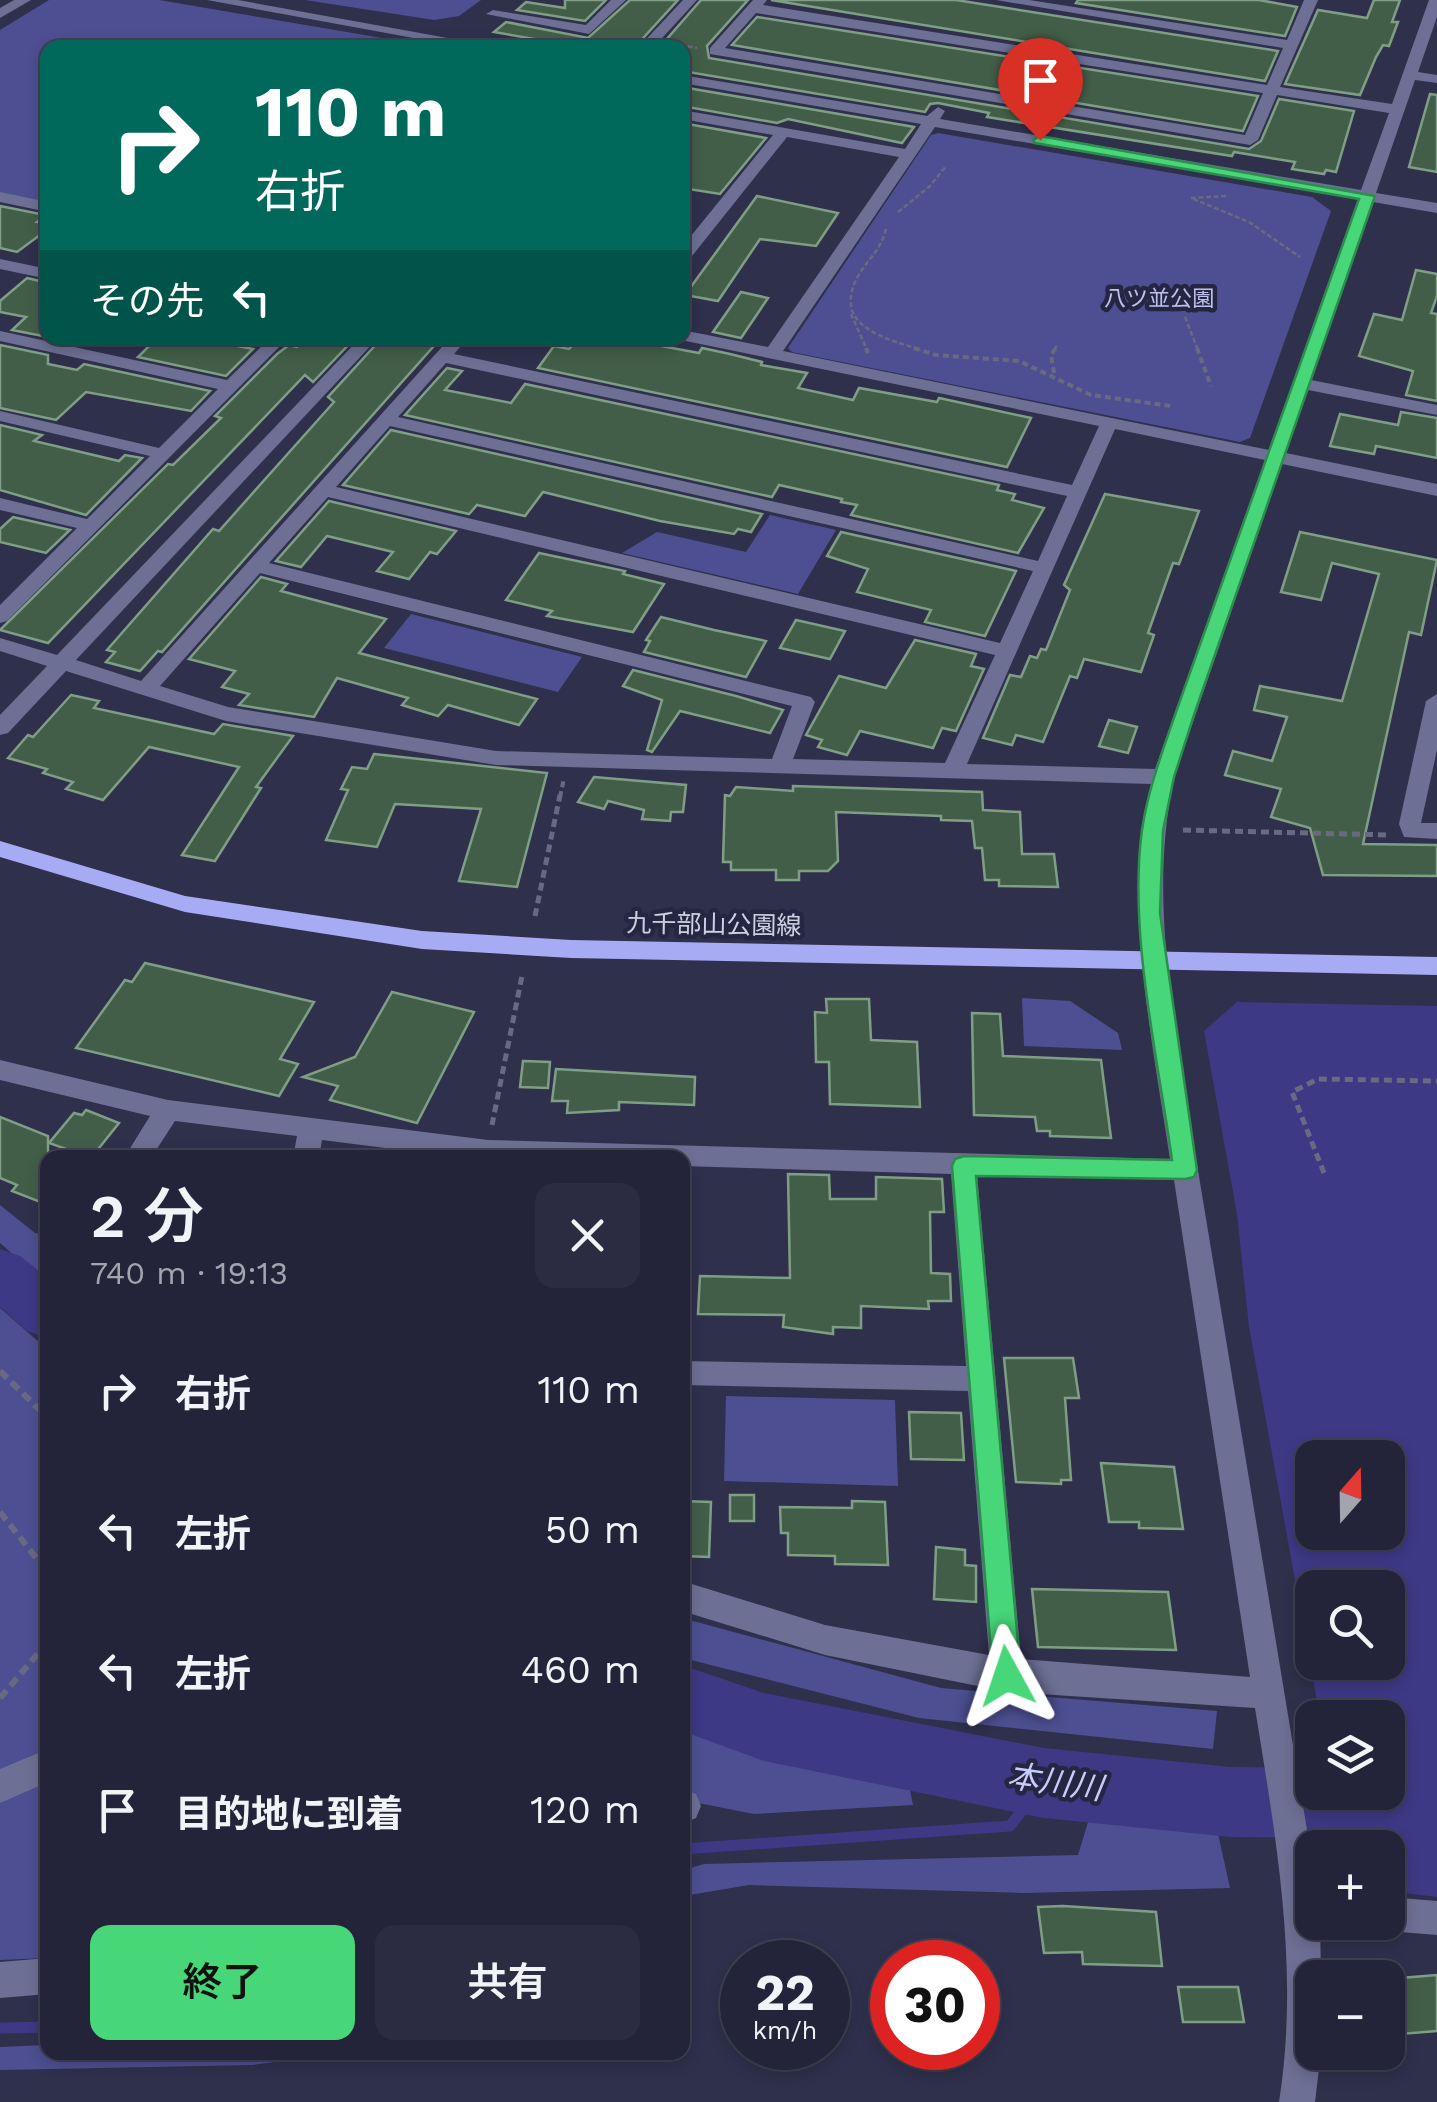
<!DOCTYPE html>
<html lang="ja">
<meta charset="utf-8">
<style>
body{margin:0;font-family:"Work Sans","Noto Sans JP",sans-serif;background:#2b2c41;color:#f1f3f6;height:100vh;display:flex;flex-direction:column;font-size:38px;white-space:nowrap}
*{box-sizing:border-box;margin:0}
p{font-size:32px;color:#a3a4ae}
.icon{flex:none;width:55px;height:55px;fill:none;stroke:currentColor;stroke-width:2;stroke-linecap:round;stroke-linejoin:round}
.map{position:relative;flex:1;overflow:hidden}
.side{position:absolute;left:40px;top:1150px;width:650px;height:910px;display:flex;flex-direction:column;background:#232439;border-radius:20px;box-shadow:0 5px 15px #0003,0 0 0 2px #404153}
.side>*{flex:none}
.top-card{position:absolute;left:40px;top:40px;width:650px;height:305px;border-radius:20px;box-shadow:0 5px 15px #0003,0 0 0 2px #404153;background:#00695c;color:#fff;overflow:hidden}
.needle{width:65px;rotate:20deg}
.controls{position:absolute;left:1295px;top:1440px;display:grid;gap:20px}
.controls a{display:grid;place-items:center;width:110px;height:110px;border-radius:20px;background:#232439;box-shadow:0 5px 15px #0003,0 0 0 2px #404153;font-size:50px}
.speed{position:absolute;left:720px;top:1940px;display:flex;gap:20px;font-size:50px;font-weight:700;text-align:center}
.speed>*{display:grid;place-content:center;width:130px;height:130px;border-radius:50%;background:#232439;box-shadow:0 5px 15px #0003,0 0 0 2px #404153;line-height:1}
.speed small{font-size:25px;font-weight:400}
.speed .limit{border:15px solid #d22;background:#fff;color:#111}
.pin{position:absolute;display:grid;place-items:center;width:85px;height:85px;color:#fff;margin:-102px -42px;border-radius:50% 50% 50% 0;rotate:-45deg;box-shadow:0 0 10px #0007}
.pin .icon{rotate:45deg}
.me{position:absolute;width:110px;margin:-55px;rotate:355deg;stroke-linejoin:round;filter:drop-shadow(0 0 8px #0008)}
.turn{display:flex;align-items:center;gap:35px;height:210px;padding:0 50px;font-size:45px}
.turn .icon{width:130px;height:130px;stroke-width:2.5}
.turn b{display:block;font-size:70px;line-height:85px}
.then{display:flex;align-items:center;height:95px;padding:0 50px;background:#0003;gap:20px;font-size:38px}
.round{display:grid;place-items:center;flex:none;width:105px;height:105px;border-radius:20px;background:#2b2c41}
.summary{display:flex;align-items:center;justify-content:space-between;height:170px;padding:0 50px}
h1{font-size:60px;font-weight:600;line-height:75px}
.cta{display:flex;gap:20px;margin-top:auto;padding:20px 50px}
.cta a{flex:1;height:115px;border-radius:20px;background:#47d779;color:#111;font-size:40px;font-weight:600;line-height:115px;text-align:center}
.cta a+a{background:#2b2c41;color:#f1f3f6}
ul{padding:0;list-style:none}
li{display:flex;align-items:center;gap:30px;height:140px;padding:0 50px}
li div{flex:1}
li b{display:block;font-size:38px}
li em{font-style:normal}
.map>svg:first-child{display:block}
</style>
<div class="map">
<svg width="1437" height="2102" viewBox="0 0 1437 2102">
<rect width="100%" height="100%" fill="#2f304c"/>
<!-- green -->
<g fill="#4e4f92">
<path d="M49,0H159L435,47L48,48L47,202L0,193V30Z"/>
<path d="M305,0H481L459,16L434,20Z"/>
<path d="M938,133L1312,197L1331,211L1250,438L1240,442L792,352L788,348L931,135Z"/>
<path d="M770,515L836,530L798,594L622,553L657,532L746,552Z"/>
<path d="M411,614L582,657L558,692L384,648Z"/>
<path d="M1022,998L1070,1001L1118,1033L1122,1050L1024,1046Z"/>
<path d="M0,1205L35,1233L47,1235V1284L0,1243Z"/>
<path d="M0,1308L48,1350L47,1958L0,1960Z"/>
<path d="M726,1396L895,1400L898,1486L724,1481Z"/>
<path d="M682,1618L941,1688L1217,1711L1213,1749L919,1718L683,1658Z"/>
<path d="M683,1727L740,1747L908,1780L913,1805L754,1814L683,1800Z"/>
<path d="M1089,1819L1217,1829L1230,1888L1024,1893L749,1885L683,1896V1870L704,1864L1078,1855Z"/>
<path d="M47,2045L48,2052L342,2053L253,2065L0,2070V2047Z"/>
</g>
<!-- water -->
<path fill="#3d3985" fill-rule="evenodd" d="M1237,1002L1437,1006V1897L1388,1891V1848L1343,1847L1333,1793L1388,1792V1718L1320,1717L1249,1327L1237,1214L1204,1031ZM1312,1458H1388V1532H1312ZM1312,1588H1388V1662H1312Z"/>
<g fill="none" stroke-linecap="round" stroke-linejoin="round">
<!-- stream -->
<g stroke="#3d3985" stroke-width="11">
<path d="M682,1849L1010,1826L1044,1783"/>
<path d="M0,2028L48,2027"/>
</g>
<!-- river -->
<g fill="#3d3985" fill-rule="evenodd">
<path d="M0,1249L20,1256L48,1278V1338L27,1331L0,1307Z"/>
<path d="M682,1665L764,1693L1044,1748L1231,1767L1312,1768V1792H1388V1768H1437V1838L1231,1837L1044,1818L764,1761L682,1731Z"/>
</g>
</g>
<!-- building -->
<g fill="#425e48" stroke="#7f9e85" stroke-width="2.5">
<path d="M565,0H606L585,21L517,10L526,2L565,8Z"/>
<path d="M630,0H678L634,48H587L494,32L506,22L588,38Z"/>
<path d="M701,0H748L707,46L709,58L1249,149L1261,141L1279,99L1354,111L1336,172L1326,170L1324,174L1292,169L1295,162L1234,152L1232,156L987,117L989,113L938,103L930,104L925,112L682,71V48H659Z"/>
<path d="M771,0H956L1278,51L1265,81Z"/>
<path d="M1078,0H1259L1297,7L1285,36L1076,3Z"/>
<path d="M1374,0H1400L1392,22H1398L1389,46L1383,45L1376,57L1360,95L1285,84L1318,10L1367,18Z"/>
<path d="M757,17L1258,96L1243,131L732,45Z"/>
<path d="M682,87L914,127L902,143L788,119L777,123L682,106Z"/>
<path d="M1430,94L1437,95V172L1409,167Z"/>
<path d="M682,123L766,138L720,194L682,188Z"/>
<path d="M757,196L838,213L816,246L760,239L718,301L685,295Z"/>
<path d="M0,206L45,215L37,222L48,224V229L17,252L0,248Z"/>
<path d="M1416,270L1437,274V296L1431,313L1437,314V401L1406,395L1413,371L1359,356L1374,314L1402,320Z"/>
<path d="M27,278L48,283V337L12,330L26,317L0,312V301Z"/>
<path d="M741,292L768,298L741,338L713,332Z"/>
<path d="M307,338H355L313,382L305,375L48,643L0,630L168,464L173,465L221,418L215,416L277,354L289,345L297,347Z"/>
<path d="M382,338H441L162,652L158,651L140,671L106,662L115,652L107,650L213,529L219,531L334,402L328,397Z"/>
<path d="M580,338H619L699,353L702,348L730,354L762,362L761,365L807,373L798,388L853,400L859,388L937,402L939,398L1031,418L1007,467L538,368L554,346L569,349Z"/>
<path d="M190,339H202L253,349L226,376L138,357L155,340L183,346Z"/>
<path d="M0,345L48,355V364L77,370L84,364L210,391L191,411L86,392L56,420L0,408Z"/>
<path d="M447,368L462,371L445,390L511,403L525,384L999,485L997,490L1015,494L1012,500L1044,508L1018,553L851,515L857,505L841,502L842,499L779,485L772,497L405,415Z"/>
<path d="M1401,412L1437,418V458L1376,446L1374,454L1330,446L1340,414L1398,425Z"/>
<path d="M0,425L42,435L34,441L119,461L125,455L142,458L86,515L0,490Z"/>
<path d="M391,430L762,514L751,532L738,529L734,534L660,521L543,492L525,516L477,505L469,514L343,485Z"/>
<path d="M1105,494L1199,511L1179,564L1173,563L1148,633L1154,635L1141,672L1084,659L1077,678L1070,676L1043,742L1016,735L1012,745L983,738L1010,675L1021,677L1030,656L1037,658L1041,649L1046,650L1070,590L1064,585Z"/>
<path d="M329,501L456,531L437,554L430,552L409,579L377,571L393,552L327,536L301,567L276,561Z"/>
<path d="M13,517L70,530L46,553L0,542V529Z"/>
<path d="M841,532L1016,571L985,636L925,622L931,610L857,592L868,569L827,556Z"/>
<path d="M1300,532L1437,560L1421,635L1409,632L1363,844L1437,845V876L1323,875L1310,828L1271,817L1281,789L1225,775L1233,751L1272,761L1287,717L1254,710L1260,686L1342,701L1379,574L1332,563L1321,600L1281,592Z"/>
<path d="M539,553L625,571L623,574L664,584L633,632L547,616L552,611L506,600Z"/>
<path d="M261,577L287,584L281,591L386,619L359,653L537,699L519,725L448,705L438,716L402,705L408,698L337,678L314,717L239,705L249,694L222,687L235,671L189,659Z"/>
<path d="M661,617L714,630L766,641L746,677L644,652L650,641L646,640Z"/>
<path d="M796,620L845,631L830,659L780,648Z"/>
<path d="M915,640L976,654L971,666L984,669L956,731L942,728L933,748L860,731L847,755L818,747L822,740L806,735L839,676L886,688Z"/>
<path d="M633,670L736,696L783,710L770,733L680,711L652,752L647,750L662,700L623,686Z"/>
<path d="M71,695L99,701L94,708L214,734L223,724L293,736L256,787L261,788L215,861L182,855L239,767L149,747L103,800L66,789L73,782L43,773L47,769L8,758L28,735L33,737Z"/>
<path d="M1109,720L1137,727L1128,753L1099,746Z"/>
<path d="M374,754L547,773L517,887L459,881L481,809L395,804L377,847L326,840L348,790L341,789L352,767L367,769Z"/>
<path d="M594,777L686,785L683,812H671L670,821L642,819L644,810L608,801L604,809L578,802Z"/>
<path d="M793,786L982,792L983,810L1020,812L1022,854H1054L1058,887L999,886V880H985L982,848H975L972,821L941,820V816L836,812L838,861L828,871H799V880H776V870H731V862H723L725,795L730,796L736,787L793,791Z"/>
<path d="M145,963L314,1002L280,1059L298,1064L279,1096L76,1048L125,980L132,982Z"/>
<path d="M392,992L474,1012L417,1123L330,1100L338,1086L303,1077L355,1057Z"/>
<path d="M826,999H869L871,1040L917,1042L920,1107L830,1104L829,1062H816L815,1012L827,1013Z"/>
<path d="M972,1013L1000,1014L1003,1056L1101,1060L1111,1138L1050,1136V1131H1037L1035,1117L974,1115Z"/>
<path d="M523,1061L550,1062L548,1088L520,1087Z"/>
<path d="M556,1069L695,1077L694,1105L619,1102V1110L567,1113L568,1101H552Z"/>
<path d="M86,1110L119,1123L91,1158L49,1143L74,1113L82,1115Z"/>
<path d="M0,1117L48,1136V1205L12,1191L17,1185L0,1178Z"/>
<path d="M788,1174L829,1175L830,1199H876V1177L942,1179L944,1212H930L931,1273L950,1274L951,1301H928L929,1309L861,1306V1328L833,1327V1334L783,1327L784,1315L698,1314L700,1276L790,1278Z"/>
<path d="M1004,1358H1073L1079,1398H1065L1071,1480H1061V1484L1016,1482Z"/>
<path d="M909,1412L961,1413L964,1460L911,1459Z"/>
<path d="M1101,1463L1174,1467L1183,1529L1139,1528V1522H1109Z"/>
<rect x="730" y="1495" width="24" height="26"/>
<path d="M682,1501L711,1502L709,1557L682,1556Z"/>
<path d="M852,1501L885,1502L888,1565L835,1564V1556L788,1555V1533H781L780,1507L852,1508Z"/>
<path d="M936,1547L965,1550V1565L976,1566V1602L934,1599Z"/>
<path d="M1032,1589L1168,1592L1176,1650L1038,1647Z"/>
<path d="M1063,1906L1156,1912L1162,1966L1083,1964L1082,1952L1044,1953L1038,1907Z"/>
<path d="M1437,1975V2031L1401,2034L1398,2022L1388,2023V1979Z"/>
<path d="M1178,1987H1238L1244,2022H1183Z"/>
</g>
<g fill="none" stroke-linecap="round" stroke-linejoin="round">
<!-- path-far3 -->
<g stroke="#696a82" stroke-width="2.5" stroke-dasharray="5 2.5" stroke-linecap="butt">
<path d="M673,44L697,48"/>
<path d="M1226,196L1191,198L1249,222L1300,257"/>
<path d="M898,212L930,186L946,166"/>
<path d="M886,229C881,250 868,259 858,276C831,326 884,338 921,350"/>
<path d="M851,314L867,350"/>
<path d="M1185,317L1198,350"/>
<path d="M1054,350L1058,344"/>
</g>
<!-- path-far2 -->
<g stroke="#696a82" stroke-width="4" stroke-dasharray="6 4" stroke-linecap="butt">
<path d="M866,348L868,353"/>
<path d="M914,348L936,355L1019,361L1091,395L1171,406"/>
<path d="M1197,348L1211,386"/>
<path d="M1054,373L1051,355L1056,348"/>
<path d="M560,797L564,778"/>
</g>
<!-- path-far1 -->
<g stroke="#696a82" stroke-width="5" stroke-dasharray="8 5" stroke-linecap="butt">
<path d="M1183,830L1390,835"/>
<path d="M535,916L560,795"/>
<path d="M492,1125L522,976"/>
<path d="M1324,1173L1292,1092L1318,1079L1437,1081"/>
</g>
<!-- path -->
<g stroke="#696a82" stroke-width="6" stroke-dasharray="10 6" stroke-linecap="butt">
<path d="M0,1371L48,1418"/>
<path d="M0,1512L48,1573"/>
<path d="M0,1698L41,1650"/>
</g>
<!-- minor -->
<g fill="#6d7094" fill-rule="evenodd">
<path d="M14,0H31L0,18V8Z"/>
<path d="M207,0H238L503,48H468Z"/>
<path d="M611,0H626L589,34L486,14L493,10L586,25Z"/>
<path d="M683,0H697L653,48H638Z"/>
<path d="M753,0H767L763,5L1267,85L1283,48L996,0H1029L1287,40L1304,0H1318L1280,87L1392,104L1429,0H1437V17L1418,72L1437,75V83L1415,80L1376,193L1437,203V213L1373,202L1311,380L1437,405V415L1308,390L1286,453L1437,484V496L1282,464L1174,777C1157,860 1163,929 1172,1013L1312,1860V1922H1320L1321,1978H1312V2052H1321L1315,2102H1279C1300,1969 1276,1839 1255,1708L1007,1692L825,1655L682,1611V1581L825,1625L989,1655L968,1391L682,1385V1361L966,1366L951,1174L682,1166V1158H465L322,1140L319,1158H293L297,1136L175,1121L151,1158H124L150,1116L0,1080V1060L168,1100L488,1140L1170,1159C1151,1034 1124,909 1151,784L496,765L226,721L66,671L8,733L0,735V715L47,666L0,651V638L57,655L360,338H378L76,660L141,681L450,338H468L454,354L1072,485L1099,426L676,339L682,338V330L768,347L899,157L787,137L688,261L682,263V247L773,135L682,119V110L905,149L921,124L682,83V75L927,116L938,107L945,111L940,119L1361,190L1389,113L1277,95L1258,140L1250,145L710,54V48ZM756,13L1263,93L1245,135L725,48ZM935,127L1358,199L1269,450L783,351ZM446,363L1067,496L1038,561L398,417ZM390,426L1033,571L1000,643L336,487ZM1115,429L1265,460L1155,769L967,764ZM328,497L995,655L945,763L793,759L815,702L811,697L269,563ZM260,573L792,706L772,759L496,751L228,707L160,686ZM977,1175L1174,1180L1250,1677L1021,1659Z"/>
<path d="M0,192L48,202V212L0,202Z"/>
<path d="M0,259L48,269V279L0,269Z"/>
<path d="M0,331L227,380L270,338H288L7,621L0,623V605L77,528L0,510V498L87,519L150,456L0,421V411L159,448L218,389L0,341Z"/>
<path d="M1437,694V750L1421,823H1437V839L1404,837L1399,824L1426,701Z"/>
<path d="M48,1749V1782L0,1803V1769Z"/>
<path d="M682,1789L696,1794L701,1806L696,1818L684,1823Z"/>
<path d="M1388,1897L1437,1901V1935L1388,1931L1376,1926L1374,1922H1388Z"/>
<path d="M48,1958V1994L0,1998V1962Z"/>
</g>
<!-- major -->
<path fill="#a7abf4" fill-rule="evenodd" d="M0,841L185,896L422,931L571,940L1437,957V975L571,958L422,949L185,912L0,857Z"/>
</g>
<!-- route -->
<path fill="#47d779" stroke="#2e8c4f" stroke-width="2.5" d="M1040,136L1375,196L1195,712L1174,777L1163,831L1160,913L1197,1170L1194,1177L1185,1179L976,1176L1021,1676L1017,1685L1007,1690L997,1685L993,1676L952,1166L955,1159L964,1156L1172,1160C1158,1058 1128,932 1142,830C1148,789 1163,750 1176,712L1359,199L1035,143L1033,140Z"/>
<g text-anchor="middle" stroke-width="9" stroke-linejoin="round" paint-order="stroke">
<!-- far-park labels -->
<g font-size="22" fill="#bdc1ed" stroke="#252641">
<text x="1159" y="306">八ツ並公園</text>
</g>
<!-- street labels -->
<g font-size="25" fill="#cfd1e3" stroke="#252641">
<text transform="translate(714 924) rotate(1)" y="9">九千部山公園線</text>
</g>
<!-- near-water labels -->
<g font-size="32" font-style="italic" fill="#c8ccf8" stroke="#252641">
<text transform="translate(1055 1782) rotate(8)" y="11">本川川</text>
</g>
</g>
</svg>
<div class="controls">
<a><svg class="needle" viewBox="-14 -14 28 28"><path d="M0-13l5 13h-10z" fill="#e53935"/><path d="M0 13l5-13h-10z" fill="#a3a4ae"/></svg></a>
<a><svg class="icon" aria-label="search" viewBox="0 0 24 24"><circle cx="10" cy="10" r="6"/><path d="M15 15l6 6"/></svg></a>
<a><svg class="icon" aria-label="layers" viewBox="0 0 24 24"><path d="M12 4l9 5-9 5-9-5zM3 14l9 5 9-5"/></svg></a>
<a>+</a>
<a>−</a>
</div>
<div class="speed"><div>22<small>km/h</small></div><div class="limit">30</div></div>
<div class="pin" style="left:1040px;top:140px;background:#d93025"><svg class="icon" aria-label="arrive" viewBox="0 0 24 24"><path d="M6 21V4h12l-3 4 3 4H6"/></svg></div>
<svg class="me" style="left:1007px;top:1676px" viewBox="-20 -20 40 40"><path d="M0-17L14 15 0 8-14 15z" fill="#47d779" stroke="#fff" stroke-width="4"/></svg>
<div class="top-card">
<div class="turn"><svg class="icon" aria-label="right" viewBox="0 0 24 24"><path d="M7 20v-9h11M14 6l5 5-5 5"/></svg><div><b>110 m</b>右折</div></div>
<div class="then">その先<svg class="icon" aria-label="left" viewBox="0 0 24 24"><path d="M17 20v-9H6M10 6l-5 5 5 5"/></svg></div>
</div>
<section class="side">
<div class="summary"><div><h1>2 分</h1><p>740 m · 19:13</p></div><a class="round"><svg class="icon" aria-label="close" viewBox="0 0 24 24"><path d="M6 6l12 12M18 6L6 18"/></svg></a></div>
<ul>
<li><svg class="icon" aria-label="right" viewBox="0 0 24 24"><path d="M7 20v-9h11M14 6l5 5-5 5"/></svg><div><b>右折</b></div><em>110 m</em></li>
<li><svg class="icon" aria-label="left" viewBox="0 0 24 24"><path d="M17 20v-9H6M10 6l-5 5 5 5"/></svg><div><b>左折</b></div><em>50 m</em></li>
<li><svg class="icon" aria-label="left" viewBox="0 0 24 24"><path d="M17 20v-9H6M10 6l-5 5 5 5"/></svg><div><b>左折</b></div><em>460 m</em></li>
<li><svg class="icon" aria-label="arrive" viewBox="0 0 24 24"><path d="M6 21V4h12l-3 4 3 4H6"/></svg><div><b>目的地に到着</b></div><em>120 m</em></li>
</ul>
<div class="cta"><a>終了</a><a>共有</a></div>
</section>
</div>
